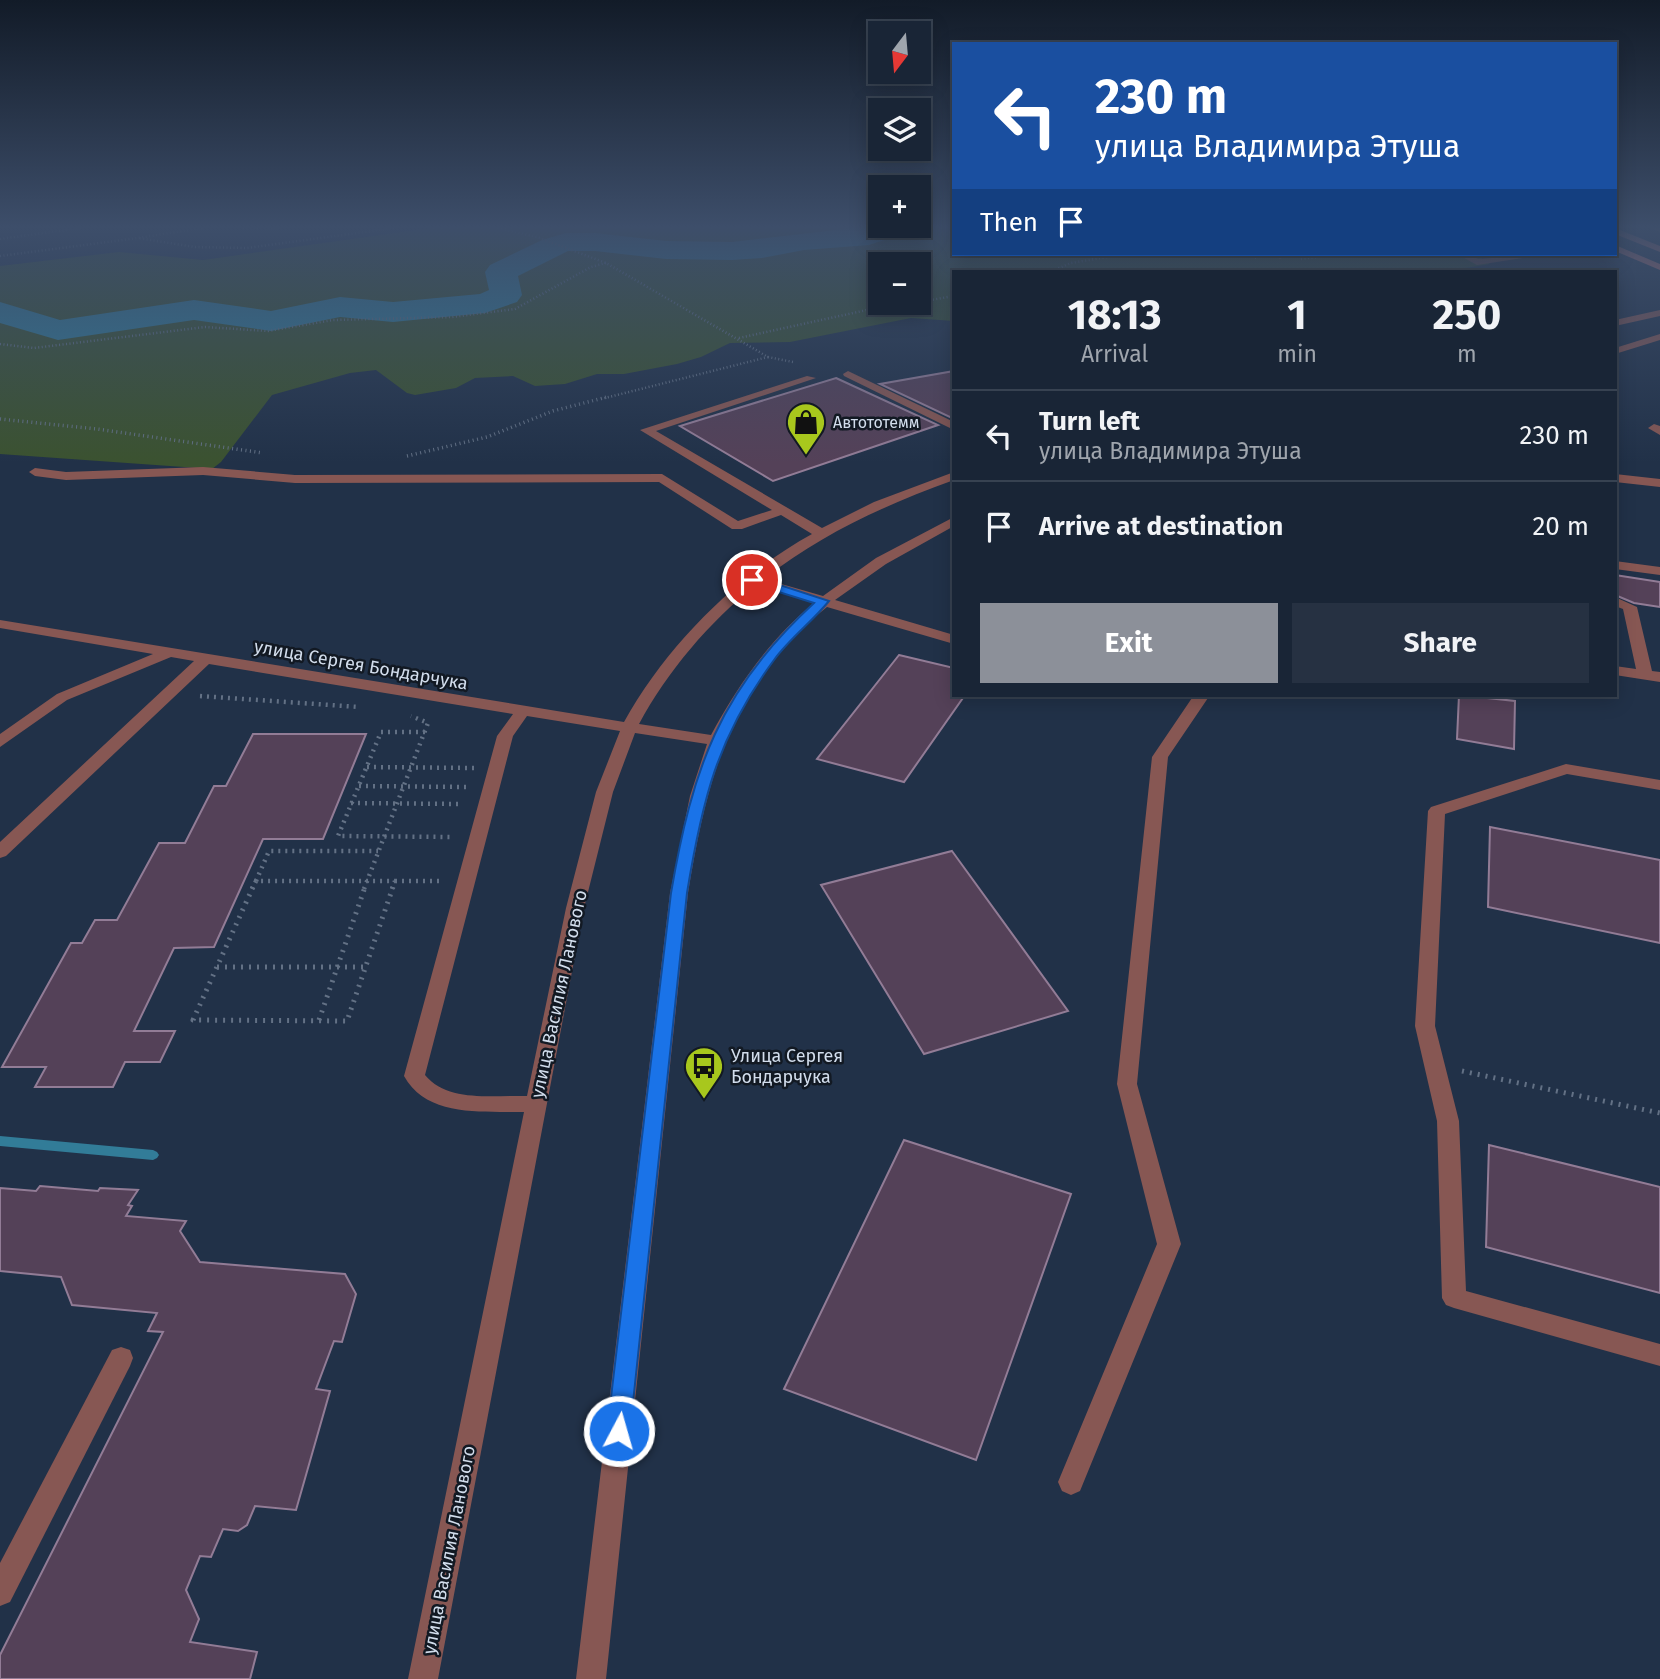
<!DOCTYPE html>
<meta charset="utf-8">
<style>
body{margin:0;font-family:"Fira Sans",sans-serif;background:#263142;color:#f1f3f6;height:100vh;display:flex;flex-direction:column;font-size:26px;white-space:nowrap}
*{box-sizing:border-box;margin:0}
p{font-size:23px;color:#9fa5ad}
.icon{flex:none;width:38px;height:38px;fill:none;stroke:currentColor;stroke-width:2;stroke-linecap:round;stroke-linejoin:round}
.map{position:relative;flex:1;overflow:hidden}
.details{position:absolute;left:952px;top:270px;width:665px;height:427px;display:flex;flex-direction:column;background:#192536;border-radius:0px;box-shadow:0 4px 18px #0003,0 0 0 2px #374251}
.details>*{flex:none}
.top-card{position:absolute;left:952px;top:42px;width:665px;height:214px;border-radius:0px;box-shadow:0 4px 18px #0003,0 0 0 2px #374251;background:#1a4fa0;color:#fff;overflow:hidden}
.needle{width:46px;rotate:196deg}
.controls{position:absolute;left:868px;top:21px;display:grid;gap:14px}
.controls a{display:grid;place-items:center;width:63px;height:63px;border-radius:0px;background:#192536;box-shadow:0 4px 18px #0003,0 0 0 2px #374251;font-size:35px}
.pin{position:absolute;display:grid;place-items:center;width:60px;height:60px;color:#fff;margin:-30px;border:4px solid #fff;border-radius:50%;box-shadow:0 2px 7px #0007}
.me{position:absolute;width:77px;margin:-38px;rotate:6deg;stroke-linejoin:round;filter:drop-shadow(0 0 5px #0008)}
.turn{display:flex;align-items:center;gap:24px;height:147px;padding:0 28px;font-size:32px}
.turn .icon{width:91px;height:91px;stroke-width:2.5}
.turn b{display:block;font-size:49px;line-height:60px}
.then{display:flex;align-items:center;height:66px;padding:0 28px;background:#0003;gap:14px;font-size:26px}
.eta{display:flex;justify-content:space-evenly;align-items:center;height:119px;text-align:center}
.eta b{font-size:42px;font-weight:700;line-height:49px}
.button{display:flex;gap:14px;margin-top:auto;padding:14px 28px}
.button a{flex:1;height:80px;border-radius:0px;background:#8c9099;color:#fff;font-size:28px;font-weight:700;line-height:80px;text-align:center}
.button a+a{background:#263142;color:#f1f3f6}
ul{padding:0;list-style:none}
li{display:flex;align-items:center;gap:21px;height:91px;padding:0 28px;border-top:2px solid #374251}
li div{flex:1}
li b{display:block;font-size:26px}
li em{font-style:normal}
.map>svg:first-child{display:block}
</style>
<div class="map">
<svg width="1660" height="1679" viewBox="0 0 1660 1679">
<rect width="100%" height="100%" fill="#213148"/>
<!-- green -->
<path fill="#3b5230" fill-rule="evenodd" d="M430,228H954V254H1285L1290,257L1314,254H1475L1490,264L1447,271H954V321L911,318L790,342L730,343L701,357L677,364L624,374H597L565,384L535,386L513,376L475,378L456,388L415,395L407,393L376,370L350,373L272,395L221,462L212,469L0,454V266L119,252L203,260ZM880,264H919V303H880Z"/>
<g fill="none" stroke-linecap="round" stroke-linejoin="round">
<!-- stream -->
<path fill="#327c98" fill-rule="evenodd" d="M0,1136L153,1150L157,1152L159,1155L157,1158L153,1160L0,1146Z"/>
<!-- river -->
<path fill="#327c98" fill-rule="evenodd" d="M853,228H907L903,234L869,245L804,250L762,258L732,260L666,259L595,251H568L518,276L522,295L517,302L485,313L393,322L340,317L271,331L194,320L58,340L0,323V302L60,320L194,300L271,311L340,297L393,302L480,294L489,290L485,272L490,265L542,240L566,233H595L666,241L732,242Z"/>
</g>
<!-- building -->
<g fill="#544158" stroke="#927c96" stroke-width="2">
<path d="M954,371V419L880,384Z"/>
<path d="M836,378L938,425L773,481L680,426Z"/>
<path d="M1615,575L1660,582V607L1634,603L1615,595Z"/>
<path d="M899,655L954,668V695H965L904,782L817,759Z"/>
<path d="M1459,695L1515,701L1514,749L1457,739Z"/>
<path d="M253,734H366L323,839H263L214,947L174,948L134,1031H175L160,1062H125L113,1087H35L46,1067H2L71,943H82L95,920H117L159,843H185L214,786H226Z"/>
<path d="M1490,827L1660,860V943L1488,907Z"/>
<path d="M952,851L1068,1011L924,1054L821,885Z"/>
<path d="M904,1140L1071,1194L976,1460L784,1389Z"/>
<path d="M1489,1145L1660,1187V1293L1486,1247Z"/>
<path d="M40,1186L98,1191L100,1188L138,1190L128,1205L132,1206L126,1216L186,1221L180,1231L200,1262L345,1274L356,1294L342,1342L334,1341L316,1389L330,1391L296,1510L255,1506L247,1525L238,1531L223,1529L211,1557L200,1556L186,1590L199,1619L190,1642L257,1652L250,1679H0V1655L163,1332L148,1331L157,1313L72,1305L61,1277L0,1271V1188L36,1191Z"/>
</g>
<g fill="none" stroke-linecap="round" stroke-linejoin="round">
<!-- path-far3 -->
<g stroke="#637185" stroke-width="2.5" stroke-dasharray="1 2.5" stroke-linecap="butt">
<path d="M202,228L138,238L195,247L247,248L394,228"/>
<path d="M243,228H281"/>
<path d="M498,228L537,237L606,263L768,357L793,362"/>
<path d="M0,239L81,228"/>
<path d="M1238,254L1257,258"/>
<path d="M0,256L138,238"/>
<path d="M1301,259L1341,254H1386"/>
<path d="M1052,271L1071,263L1125,254"/>
<path d="M919,302L954,296"/>
<path d="M739,338L899,303"/>
<path d="M0,344L34,348L205,327L268,331L333,320L452,317L515,309L591,267L606,263"/>
<path d="M601,399L768,357"/>
</g>
<!-- path-far2 -->
<g stroke="#637185" stroke-width="3.5" stroke-dasharray="1 3.5" stroke-linecap="butt">
<path d="M0,419L97,429L263,453"/>
<path d="M407,456L487,437L553,411L607,397"/>
</g>
<!-- path-far1 -->
<g stroke="#637185" stroke-width="4.5" stroke-dasharray="2 5" stroke-linecap="butt">
<path d="M200,696L359,707"/>
<path d="M425,732H381L338,836L452,837"/>
<path d="M367,767L474,768"/>
<path d="M359,786L466,787"/>
<path d="M351,803L461,804"/>
<path d="M256,881L269,851H378"/>
<path d="M395,881H442"/>
<path d="M252,889L256,881H395"/>
<path d="M364,889L428,723L411,716"/>
<path d="M392,889L395,881"/>
</g>
<!-- path -->
<g stroke="#637185" stroke-width="5" stroke-dasharray="2 6" stroke-linecap="butt">
<path d="M253,887L193,1020L347,1021L393,887"/>
<path d="M217,967H365"/>
<path d="M319,1020L365,887"/>
<path d="M1462,1071L1660,1113"/>
</g>
<!-- minor -->
<g fill="#875753" fill-rule="evenodd">
<path d="M1650,228H1660V232Z"/>
<path d="M1271,254H1283L1285,256L1280,259Z"/>
<path d="M1457,254H1468L1478,259L1548,254L1477,265Z"/>
<path d="M1660,310V316L1615,326V320Z"/>
<path d="M1660,334V340L1615,354V348Z"/>
<path d="M848,371L954,422V430L844,376L843,374Z"/>
<path d="M807,376L816,378L656,431L822,528L874,502L954,472V480C885,505 821,534 764,579L823,596L876,558L954,517V526L886,564L835,600L954,635V644L827,607C731,684 707,777 688,893L606,1679H576L670,893L690,796L707,744L635,733L613,792L584,908L438,1679H408L524,1112C483,1111 427,1118 404,1076L497,736L513,714L209,664L6,856L0,858V842L194,661L171,657L67,700L0,747V734L57,694L153,654L0,628V620L624,722C667,645 736,576 812,534L781,515L742,529H732L659,482L295,483L203,475L66,480L35,476L29,472L35,468L66,472L203,467L295,475L662,474L738,521L772,510L640,430ZM756,585L814,603C770,639 738,685 711,735L639,724C667,672 709,622 756,585ZM527,716L620,731L596,792L566,908L527,1096C494,1095 448,1103 425,1075L513,736Z"/>
<path d="M1654,424L1660,426V435L1648,428Z"/>
<path d="M1615,474L1660,479V487L1615,482Z"/>
<path d="M1615,561L1660,567V575L1615,569Z"/>
<path d="M1615,597L1637,607L1652,671L1660,672V682L1615,675V666L1636,669L1623,609L1615,606Z"/>
<path d="M1194,695H1210L1168,757L1137,1084L1181,1244L1080,1491L1071,1495L1062,1491L1058,1482L1157,1244L1117,1084L1152,757Z"/>
<path d="M1566,764L1660,780V790L1567,774L1445,814L1435,1026L1459,1121L1466,1291L1660,1344V1366L1454,1308L1446,1305L1442,1298L1437,1121L1415,1026L1428,811L1431,807Z"/>
<path d="M121,1347L130,1350L133,1358L130,1366L10,1602L0,1606V1563L112,1350Z"/>
</g>
<!-- major -->
<g fill="#dc7a73" fill-rule="evenodd">
<path d="M1615,228L1660,246V252L1615,234Z"/>
<path d="M1615,245L1660,264V270L1615,251Z"/>
</g>
</g>
<!-- sky -->
<linearGradient id="sky" x2="0" y2="1"><stop stop-color="#121b28"/><stop offset="0.49" stop-color="#3d4e6a"/><stop offset="1" stop-color="#3d4e6a" stop-opacity="0"/></linearGradient>
<rect width="1660" height="463" fill="url(#sky)"/>
<!-- route -->
<path fill="#1a73e8" stroke="#114b97" stroke-width="2" d="M752,576L829,601C812,622 790,638 774,660C717,737 702,801 687,893L630,1431L627,1439L619,1442L610,1439L607,1431L671,893C692,770 719,690 814,603L747,582V577Z"/>
<!-- icons -->
<defs>
<g id="shop-pin" transform="scale(2.0125)"><path d="M0 17L-7.5 6A9.5 9.5 0 1 1 7.5 6Z" fill="#a8c71d" stroke="#121923"/><path d="M-5-2.5h2.3a2.7 3.5 0 0 1 5.4 0H5L5.5 6h-11ZM-1.5-2.5h3a1.5 2.3 0 0 0-3 0Z" fill="#111"/></g>
<g id="bus-pin" transform="scale(2.0125)"><path d="M0 17L-7.5 6A9.5 9.5 0 1 1 7.5 6Z" fill="#a8c71d" stroke="#121923"/><path d="M-5-6H5V4H4V6H2V4H-2V6H-4V4H-5ZM-3.5-4V0h7V-4ZM-3.5 1.2v1.5H-2V1.2ZM2 1.2v1.5H3.5V1.2Z" fill="#111"/></g>
</defs>
<g fill-rule="evenodd">
<use href="#shop-pin" x="806" y="422"/>
<use href="#bus-pin" x="704" y="1066"/>
</g>
<g text-anchor="middle" stroke-width="5" stroke-linejoin="round" paint-order="stroke">
<!-- far-poi labels -->
<g font-size="16" fill="#d2ddec" stroke="#121923" text-anchor="start">
<text x="833" y="428">Автототемм</text>
</g>
<!-- street labels -->
<g font-size="18" fill="#d2ddec" stroke="#121923">
<text transform="translate(361 665) rotate(10)" y="6">улица Сергея Бондарчука</text>
<text transform="translate(559 994) rotate(-78)" y="6">улица Василия Ланового</text>
<text transform="translate(449 1550) rotate(-79)" y="6">улица Василия Ланового</text>
</g>
<!-- poi labels -->
<g font-size="18" fill="#d2ddec" stroke="#121923" text-anchor="start">
<text x="731" y="1062">Улица Сергея<tspan x="731" dy="21">Бондарчука</tspan></text>
</g>
</g>
</svg>
<div class="controls">
<a><svg class="needle" viewBox="-14 -14 28 28"><path d="M0-13l5 13h-10z" fill="#e53935"/><path d="M0 13l5-13h-10z" fill="#9fa5ad"/></svg></a>
<a><svg class="icon" aria-label="layers" viewBox="0 0 24 24"><path d="M12 4l9 5-9 5-9-5zM3 14l9 5 9-5"/></svg></a>
<a>+</a>
<a>−</a>
</div>
<div class="pin" style="left:752px;top:580px;background:#d93025"><svg class="icon" aria-label="arrive" viewBox="0 0 24 24"><path d="M6 21V4h12l-3 4 3 4H6"/></svg></div>
<svg class="me" style="left:619px;top:1431px" viewBox="-20 -20 40 40"><circle r="17" fill="#1a73e8" stroke="#fff" stroke-width="3"/><path d="M0-11L8 9 0 5-8 9z" fill="#fff"/></svg>
<div class="top-card">
<div class="turn"><svg class="icon" aria-label="left" viewBox="0 0 24 24"><path d="M17 20v-9H6M10 6l-5 5 5 5"/></svg><div><b>230 m</b>улица Владимира Этуша</div></div>
<div class="then">Then<svg class="icon" aria-label="arrive" viewBox="0 0 24 24"><path d="M6 21V4h12l-3 4 3 4H6"/></svg></div>
</div>
<section class="details">
<div class="eta">
<div><b>18:13</b><p>Arrival</p></div>
<div><b>1</b><p>min</p></div>
<div><b>250</b><p>m</p></div>
</div>
<ul>
<li><svg class="icon" aria-label="left" viewBox="0 0 24 24"><path d="M17 20v-9H6M10 6l-5 5 5 5"/></svg><div><b>Turn left</b><p>улица Владимира Этуша</p></div><em>230 m</em></li>
<li><svg class="icon" aria-label="arrive" viewBox="0 0 24 24"><path d="M6 21V4h12l-3 4 3 4H6"/></svg><div><b>Arrive at destination</b></div><em>20 m</em></li>
</ul>
<div class="button"><a>Exit</a><a>Share</a></div>
</section>
</div>
